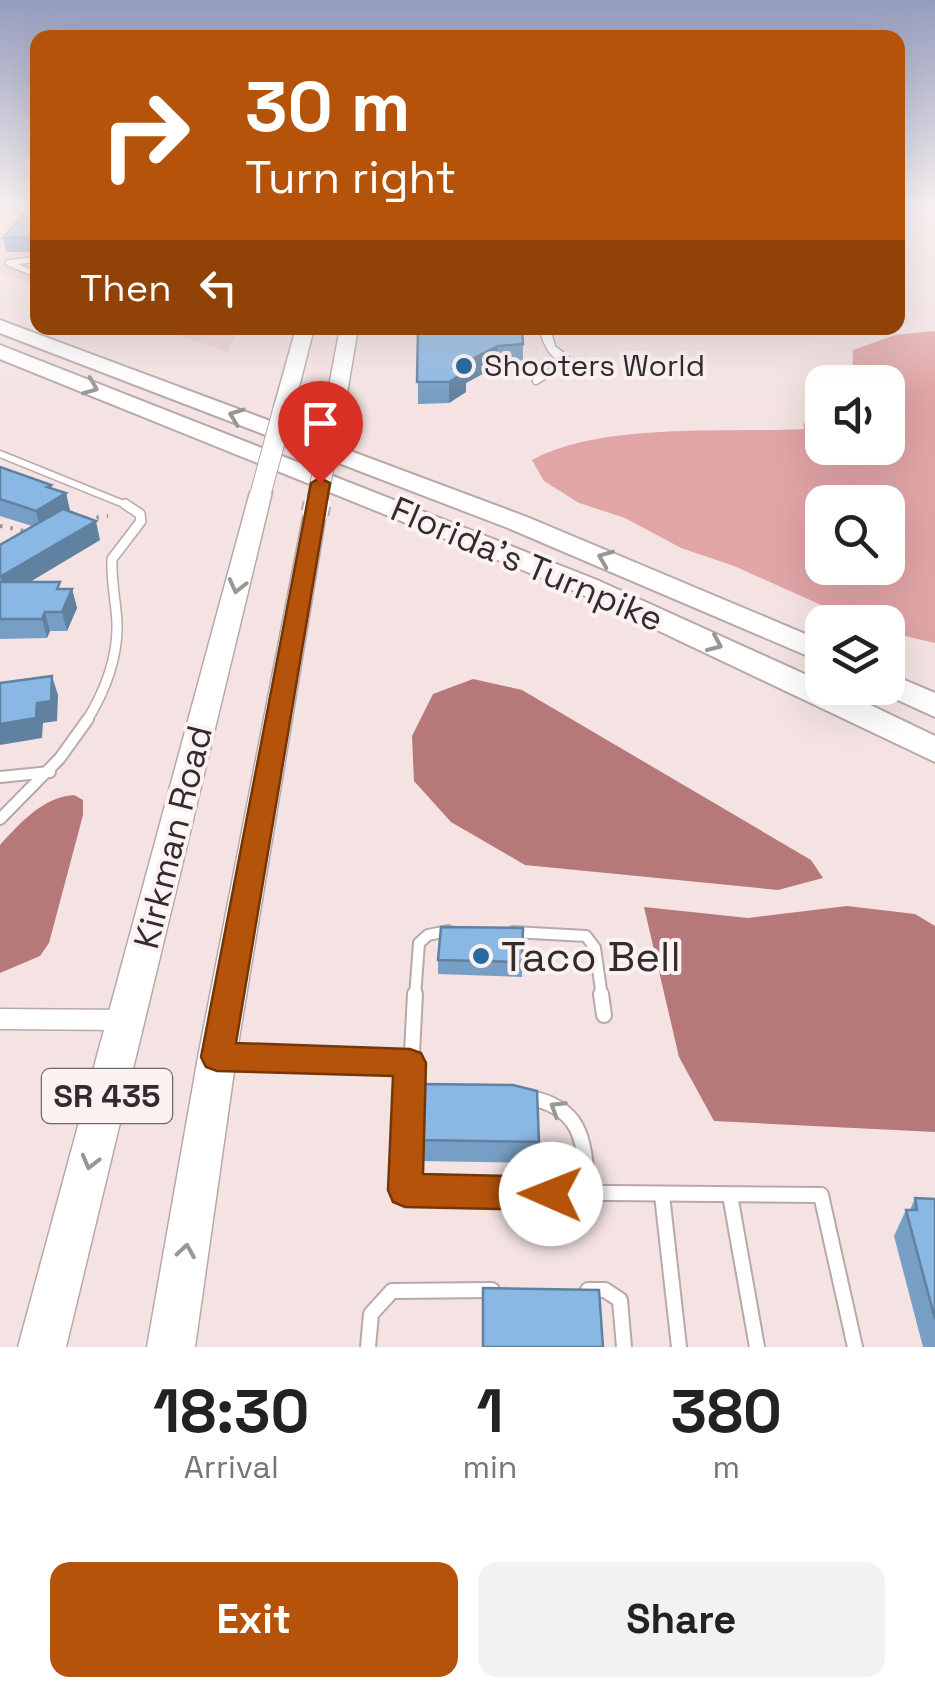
<!DOCTYPE html>
<style>
body{margin:0;font-family:"Space Grotesk",sans-serif;background:#f2f2f2;color:#222;height:100vh;display:flex;flex-direction:column;font-size:38px;white-space:nowrap}
*{box-sizing:border-box;margin:0}
p{font-size:32px;color:#767676}
.icon{flex:none;width:55px;height:55px;fill:none;stroke:currentColor;stroke-width:2;stroke-linecap:round;stroke-linejoin:round}
.map{position:relative;height:1347px;overflow:hidden}
.details{display:flex;flex-direction:column;background:#fff;flex:1}
.details>*{flex:none}
.banner{position:absolute;left:30px;top:30px;width:875px;height:305px;border-radius:20px;box-shadow:0 10px 40px #0002;background:#b45309;color:#fff;overflow:hidden}
.buttons{position:absolute;left:805px;top:365px;display:grid;gap:20px}
.buttons a{display:grid;place-items:center;width:100px;height:100px;border-radius:20px;background:#fff;box-shadow:0 10px 40px #0002;font-size:50px}
.pin{position:absolute;display:grid;place-items:center;width:85px;height:85px;color:#fff;margin:-102px -42px;border-radius:50% 50% 50% 0;rotate:-45deg;box-shadow:0 0 10px #0007}
.pin .icon{rotate:45deg}
.me{position:absolute;width:110px;margin:-55px;rotate:271deg;stroke-linejoin:round;filter:drop-shadow(0 0 8px #0008)}
.turn{display:flex;align-items:center;gap:35px;height:210px;padding:0 50px;font-size:45px}
.turn .icon{width:130px;height:130px;stroke-width:2.5}
.turn b{display:block;font-size:70px;line-height:85px}
.then{display:flex;align-items:center;height:95px;padding:0 50px;background:#0003;gap:20px;font-size:38px}
.eta{display:flex;justify-content:space-evenly;align-items:center;height:170px;text-align:center}
.eta b{font-size:60px;font-weight:800;line-height:70px}
.primary-button{display:flex;gap:20px;margin-top:auto;padding:20px 50px}
.primary-button a{flex:1;height:115px;border-radius:20px;background:#b45309;color:#fff;font-size:40px;font-weight:800;line-height:115px;text-align:center}
.primary-button a+a{background:#f2f2f2;color:#222}
.map>svg:first-child{display:block}
</style>
<div class="map">
<svg width="935" height="1347" viewBox="0 0 935 1347">
<rect width="100%" height="100%" fill="#f5e3e3"/>
<!-- built -->
<g fill="#f0d5d5">
<path d="M0,206H37V285L0,272Z"/>
<path d="M158,328H240L227,352Z"/>
</g>
<!-- green -->
<path fill="#e1a5a6" fill-rule="evenodd" d="M935,331V643L888,632V622H859L734,566L681,548L625,518L579,503L544,481L532,460C602,422 723,433 804,429L803,423L822,432V448H888V382H852L853,350L895,335ZM822,502H888V568H822Z"/>
<!-- water -->
<g fill="#b77879">
<path d="M473,679L522,690L811,860L823,878L778,890L525,865L451,822L414,781L412,736L433,694Z"/>
<path d="M74,795L83,800V815L49,943L40,956L0,973V845C20,823 43,797 74,795Z"/>
<path d="M847,906L915,914L935,926V1132L714,1121L679,1057L644,907L748,918Z"/>
</g>
<g fill="none" stroke-linecap="round" stroke-linejoin="round">
<!-- service-far4 casing -->
<g stroke="#b9a8a8" stroke-width="8">
<g id="service-far4">
<path d="M38,259L8,263L38,275"/>
<path d="M206,328H213"/>
</g>
</g>
<!-- service-far3 casing -->
<g stroke="#b9a8a8" stroke-width="9">
<g id="service-far3">
<path d="M536,381L567,361"/>
<path d="M0,454L131,507"/>
</g>
</g>
<!-- service-far2 casing -->
<g stroke="#b9a8a8" stroke-width="12">
<path id="service-far2" d="M86,722C104,693 118,658 117,623C116,602 111,581 112,559L141,521L140,514L125,504"/>
</g>
<!-- service-far1 casing -->
<g stroke="#b9a8a8" stroke-width="14">
<g id="service-far1">
<path d="M0,777L50,772"/>
<path d="M0,819L60,758L88,719"/>
<path d="M513,932L586,936L595,948L602,997"/>
<path d="M415,997L419,943L428,935L448,931"/>
</g>
</g>
<!-- service casing -->
<g stroke="#b9a8a8" stroke-width="18">
<g id="service">
<path d="M415,994L405,1191L821,1195L855,1347"/>
<path d="M601,994L604,1015"/>
<path d="M227,1057L409,1063"/>
<path d="M526,1097C585,1107 584,1143 588,1194"/>
<path d="M662,1195L679,1347"/>
<path d="M730,1195L757,1347"/>
<path d="M588,1290H605L620,1300L624,1347"/>
<path d="M368,1347L371,1314L392,1291L492,1290"/>
</g>
</g>
<!-- minor casing -->
<g stroke="#b9a8a8" stroke-width="3">
<g id="minor">
<path d="M539,328H550L555,346L571,359V363C551,364 544,345 539,328Z"/>
<path d="M0,1009L126,1010L134,1013L138,1020L134,1027L126,1030L0,1029Z"/>
</g>
</g>
<!-- primary casing -->
<g stroke="#b9a8a8" stroke-width="3">
<g id="primary">
<path d="M296,328H314L294,407L284,413L274,407Z"/>
<path d="M340,328H358L342,423L332,429L322,423Z"/>
<path d="M261,485L272,492L66,1347H18L250,492Z"/>
<path d="M315,506L326,513L236,1057L195,1347H147L198,1057L304,513Z"/>
</g>
</g>
<!-- motorway casing -->
<g stroke="#b9a8a8" stroke-width="4">
<g id="motorway">
<path d="M0,320L527,517L822,641V662L508,528L0,333Z"/>
<path d="M0,345L597,580L822,682V688H835L935,736V762L577,592L0,359Z"/>
<path d="M888,673L935,693V717L876,690L875,688H888Z"/>
</g>
</g>
<!-- path -->
<g stroke="#9c8f8f" stroke-width="4" stroke-dasharray="2.5 8" stroke-linecap="butt">
<path d="M86,519L108,516"/>
<path d="M0,526L25,531"/>
</g>
<!-- service-far4 -->
<use href="#service-far4" stroke="#fff" stroke-width="5"/>
<!-- service-far3 -->
<use href="#service-far3" stroke="#fff" stroke-width="6"/>
<!-- service-far2 -->
<use href="#service-far2" stroke="#fff" stroke-width="9"/>
<!-- service-far1 -->
<use href="#service-far1" stroke="#fff" stroke-width="10"/>
<!-- service -->
<use href="#service" stroke="#fff" stroke-width="14"/>
<!-- minor -->
<use href="#minor" fill="#fff" fill-rule="evenodd"/>
<!-- primary -->
<use href="#primary" fill="#fff" fill-rule="evenodd"/>
<!-- motorway -->
<use href="#motorway" fill="#fff" fill-rule="evenodd"/>
<!-- primary-bridge-far1 casing -->
<g stroke="#b9a8a8" stroke-width="22" stroke-linecap="butt">
<g id="primary-bridge-far1">
<path d="M261,492L284,407"/>
<path d="M316,507L332,423"/>
</g>
</g>
<!-- primary-bridge casing -->
<g stroke="#b9a8a8" stroke-width="29" stroke-linecap="butt">
<path id="primary-bridge" d="M315,513L317,504"/>
</g>
<!-- primary-bridge-far1 -->
<use href="#primary-bridge-far1" stroke="#fff" stroke-width="20"/>
<!-- primary-bridge -->
<use href="#primary-bridge" stroke="#fff" stroke-width="25"/>
</g>
<!-- wall -->
<g fill="#779ec4">
<path d="M38,206V252H6L3,238Z"/>
<path d="M418,328L523,344V365L497,366L466,383V392L449,403L418,404Z"/>
<path d="M0,467L51,485L52,489L66,493L70,511L100,540L30,582L62,589H72L77,608L67,631H50L47,638L0,639V545L32,526L0,516Z"/>
<path d="M523,928L522,977L438,974V960Z"/>
<path d="M420,1140L539,1142L538,1163L421,1161Z"/>
<path d="M915,1198L935,1199V1347H923L894,1236L906,1210H910Z"/>
</g>
<!-- shaded-wall -->
<g fill="#6181a0">
<path d="M498,346L497,366L466,383V392L449,403V382L454,368Z"/>
<path d="M51,485L55,500L66,493L70,511L40,529L36,511L47,487Z"/>
<path d="M96,521L100,540L6,596L1,577Z"/>
<path d="M72,589L77,608L67,631L62,612Z"/>
<path d="M45,612L50,631L47,638L42,619Z"/>
<path d="M52,676L58,695L57,721L43,723L42,738L0,745V724Z"/>
</g>
<!-- building -->
<g fill="#8ab8e4" stroke="#6181a0" stroke-width="2.5">
<path d="M31,206H38V238H3Z"/>
<path d="M418,328H522L523,344L498,346L454,368L466,371L449,382H417Z"/>
<path d="M0,467L51,485L47,487L66,493L36,511L0,499Z"/>
<path d="M63,509L96,521L0,577V545Z"/>
<path d="M0,582H60L57,589H72L62,612H45L42,619H0Z"/>
<path d="M52,676L51,701L37,703L36,718L0,724V683Z"/>
<path d="M441,927L523,928L522,962L438,960Z"/>
<path d="M422,1084L513,1085L537,1091L539,1142L420,1140Z"/>
<path d="M915,1198L935,1199V1319L906,1210H917Z"/>
<path d="M483,1288L599,1290L603,1347H483Z"/>
</g>
<!-- one-way arrows -->
<defs><path id="oneway-chevron" d="M-2-3.5L2.5 0L-2 3.5" fill="none" stroke-width="1.6" stroke-linecap="round" stroke-linejoin="round" transform="scale(2.5)"/></defs>
<g stroke="#999696">
<use href="#oneway-chevron" transform="translate(91 387) rotate(22)"/>
<use href="#oneway-chevron" transform="translate(236 416) rotate(-159)"/>
<use href="#oneway-chevron" transform="translate(605 558) rotate(-158)"/>
<use href="#oneway-chevron" transform="translate(237 586) rotate(104)"/>
<use href="#oneway-chevron" transform="translate(715 644) rotate(24)"/>
<use href="#oneway-chevron" transform="translate(557 1108) rotate(-148)"/>
<use href="#oneway-chevron" transform="translate(90 1162) rotate(105)"/>
<use href="#oneway-chevron" transform="translate(186 1251) rotate(-81)"/>
</g>
<!-- sky -->
<linearGradient id="sky" x2="0" y2="1"><stop stop-color="#949cbc"/><stop offset="0.52" stop-color="#faf2f2"/><stop offset="1" stop-color="#faf2f2" stop-opacity="0"/></linearGradient>
<rect width="935" height="395" fill="url(#sky)"/>
<!-- route -->
<path fill="#b45309" stroke="#753606" stroke-width="2.5" d="M320,478L330,483L236,1043L410,1049L421,1053L426,1063L423,1174L551,1177L564,1182L569,1194L564,1205L551,1210L405,1207L393,1202L388,1190L393,1076L217,1071L206,1067L201,1057L311,483Z"/>
<!-- markers -->
<g fill="#296ba0" stroke="#fdf2f2" stroke-width="4">
<circle cx="464" cy="366" r="10"/>
<circle cx="481" cy="956" r="10"/>
</g>
<g text-anchor="middle" stroke-width="8" stroke-linejoin="round" paint-order="stroke">
<!-- far-poi labels -->
<g font-size="30" fill="#332c2c" stroke="#fdf2f2" text-anchor="start">
<text x="484" y="376">Shooters World</text>
</g>
<!-- shield labels -->
<rect fill="#fdf2f2" stroke="#706767" stroke-width="2.5" x="42" y="1069" width="130" height="54" rx="8"/>
<g font-size="32" font-weight="bold" fill="#332c2c">
<text x="107" y="1107">SR 435</text>
</g>
<!-- street labels -->
<g font-size="35" fill="#332c2c" stroke="#fdf2f2">
<text transform="translate(527 564) rotate(23)" y="12">Florida's Turnpike</text>
<text transform="translate(173 837) rotate(-76)" y="12">Kirkman Road</text>
</g>
<!-- near-poi labels -->
<g font-size="42" fill="#332c2c" stroke="#fdf2f2" text-anchor="start">
<text x="501" y="971">Taco Bell</text>
</g>
</g>
</svg>
<div class="buttons">
<a><svg class="icon" aria-label="sound" viewBox="0 0 24 24"><path d="M4 9h4l5-4v14l-5-4H4zM17 9q2 3 0 6"/></svg></a>
<a><svg class="icon" aria-label="search" viewBox="0 0 24 24"><circle cx="10" cy="10" r="6"/><path d="M15 15l6 6"/></svg></a>
<a><svg class="icon" aria-label="layers" viewBox="0 0 24 24"><path d="M12 4l9 5-9 5-9-5zM3 14l9 5 9-5"/></svg></a>
</div>
<div class="pin" style="left:320px;top:483px;background:#d93025"><svg class="icon" aria-label="arrive" viewBox="0 0 24 24"><path d="M6 21V4h12l-3 4 3 4H6"/></svg></div>
<svg class="me" style="left:551px;top:1194px" viewBox="-20 -20 40 40"><circle r="19" fill="#fff"/><path d="M0-13L10 11 0 6-10 11z" fill="#b45309"/></svg>
<div class="banner">
<div class="turn"><svg class="icon" aria-label="right" viewBox="0 0 24 24"><path d="M7 20v-9h11M14 6l5 5-5 5"/></svg><div><b>30 m</b>Turn right</div></div>
<div class="then">Then<svg class="icon" aria-label="left" viewBox="0 0 24 24"><path d="M17 20v-9H6M10 6l-5 5 5 5"/></svg></div>
</div>
</div>
<section class="details">
<div class="eta">
<div><b>18:30</b><p>Arrival</p></div>
<div><b>1</b><p>min</p></div>
<div><b>380</b><p>m</p></div>
</div>
<div class="primary-button"><a>Exit</a><a>Share</a></div>
</section>
